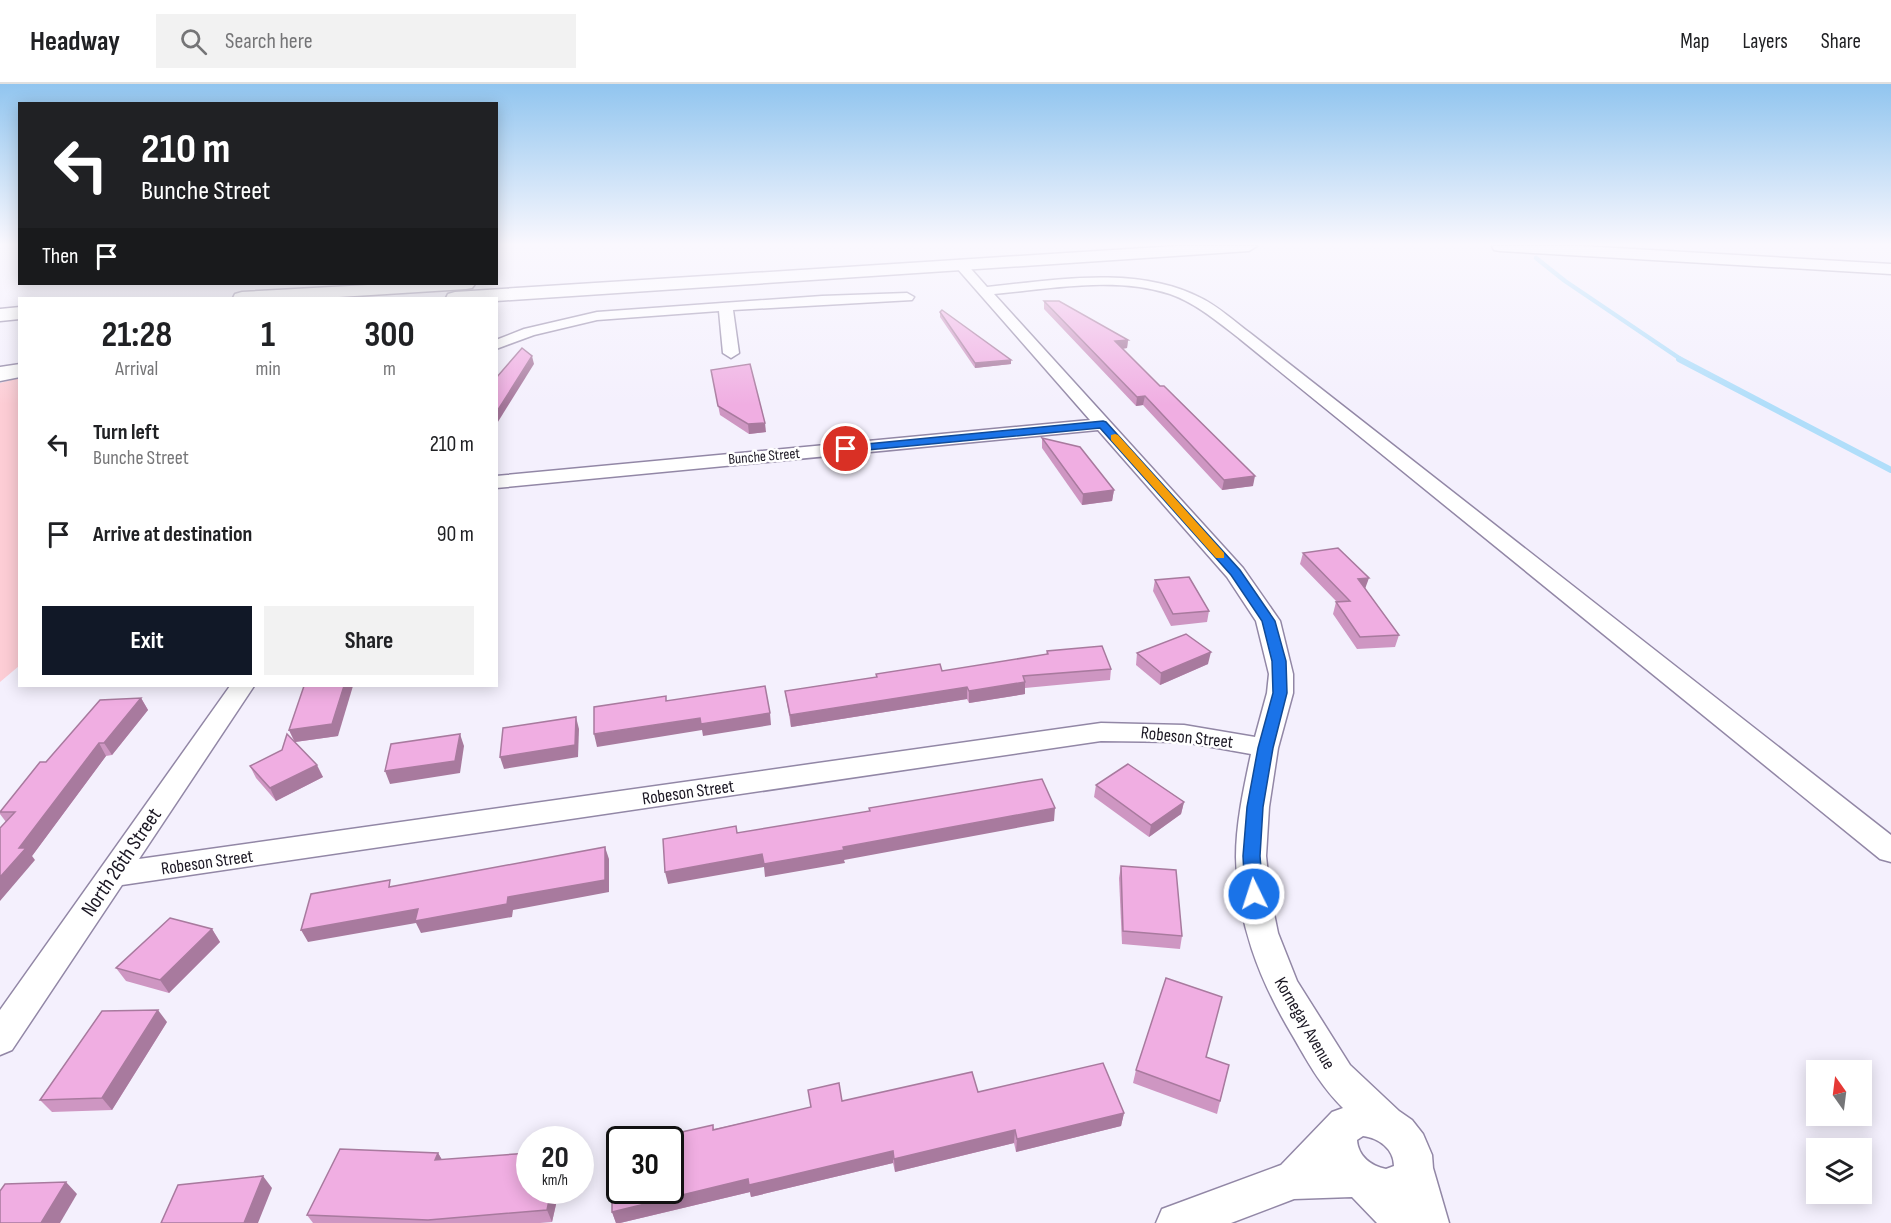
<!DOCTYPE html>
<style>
body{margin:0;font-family:"Sofia Sans Condensed",sans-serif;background:#f2f2f2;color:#202124;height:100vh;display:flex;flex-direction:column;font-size:22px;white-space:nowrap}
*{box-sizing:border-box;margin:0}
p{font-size:20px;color:#757577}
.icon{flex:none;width:33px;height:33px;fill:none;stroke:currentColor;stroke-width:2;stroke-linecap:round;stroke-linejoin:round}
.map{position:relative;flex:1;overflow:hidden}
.drawer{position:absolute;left:18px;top:213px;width:480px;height:390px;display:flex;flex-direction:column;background:#fff;border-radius:0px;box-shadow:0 3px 15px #0003}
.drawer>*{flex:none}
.hud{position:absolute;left:18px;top:18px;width:480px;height:183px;border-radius:0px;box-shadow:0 3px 15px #0003;background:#202124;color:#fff;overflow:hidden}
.needle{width:39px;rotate:346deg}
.buttons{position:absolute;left:1806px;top:976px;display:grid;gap:12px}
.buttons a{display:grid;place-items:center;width:66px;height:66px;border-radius:0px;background:#fff;box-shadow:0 3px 15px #0003;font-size:30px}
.speed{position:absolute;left:516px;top:1042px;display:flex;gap:12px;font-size:30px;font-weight:700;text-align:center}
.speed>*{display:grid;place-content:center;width:78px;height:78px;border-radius:50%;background:#fff;box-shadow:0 3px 15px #0003;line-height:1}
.speed small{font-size:15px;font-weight:400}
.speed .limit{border:3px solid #111;border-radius:9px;background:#fff;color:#111}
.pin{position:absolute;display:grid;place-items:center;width:51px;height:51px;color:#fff;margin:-26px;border:3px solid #fff;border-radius:50%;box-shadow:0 2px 6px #0007}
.me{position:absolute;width:66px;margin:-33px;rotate:356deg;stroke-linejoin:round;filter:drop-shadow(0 0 4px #0008)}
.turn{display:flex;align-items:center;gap:21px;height:126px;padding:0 24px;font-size:27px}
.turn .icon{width:78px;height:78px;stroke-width:2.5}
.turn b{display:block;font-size:42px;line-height:51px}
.then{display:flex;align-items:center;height:57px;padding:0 24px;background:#0003;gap:12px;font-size:22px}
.eta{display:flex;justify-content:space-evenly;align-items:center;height:102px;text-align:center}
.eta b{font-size:36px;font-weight:700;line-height:42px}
.action{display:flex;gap:12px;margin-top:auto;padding:12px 24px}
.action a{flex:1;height:69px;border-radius:0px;background:#111827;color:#fff;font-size:24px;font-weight:700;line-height:69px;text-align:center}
.action a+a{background:#f2f2f2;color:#202124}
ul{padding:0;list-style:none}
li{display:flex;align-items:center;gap:18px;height:90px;padding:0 24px}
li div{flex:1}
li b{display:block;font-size:22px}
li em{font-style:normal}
header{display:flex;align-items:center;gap:36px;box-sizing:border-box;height:84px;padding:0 30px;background:#fff;border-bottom:2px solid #e0e0e0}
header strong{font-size:28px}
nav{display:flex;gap:33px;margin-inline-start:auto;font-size:21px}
.search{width:420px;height:54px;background:#f2f2f2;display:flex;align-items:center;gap:15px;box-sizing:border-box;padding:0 21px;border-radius:0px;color:#757577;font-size:22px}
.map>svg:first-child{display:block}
</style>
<header>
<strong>Headway</strong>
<div class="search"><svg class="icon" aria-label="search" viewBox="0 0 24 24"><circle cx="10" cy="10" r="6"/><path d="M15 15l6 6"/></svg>Search here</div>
<nav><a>Map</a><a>Layers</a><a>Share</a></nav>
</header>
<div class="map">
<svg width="1891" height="1139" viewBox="0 0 1891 1139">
<rect width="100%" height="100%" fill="#f4f0fd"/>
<!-- green -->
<path fill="#fdcdd5" d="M19,294V582L0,598V299Z"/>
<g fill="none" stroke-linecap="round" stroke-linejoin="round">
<!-- stream-far1 -->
<path stroke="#b0defa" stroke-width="4.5" d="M1536,174L1565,197L1682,276"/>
<!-- stream -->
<path stroke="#b0defa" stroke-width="6" d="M1679,275L1891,386"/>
<!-- street casing -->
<g stroke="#9287a6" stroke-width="3">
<g id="street">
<path d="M960,176L964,177L987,203C1056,196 1137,181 1201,214C1219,223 1234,237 1250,249L1891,751V778L1880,775L1240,255C1218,238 1196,219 1170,210C1115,192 1050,205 994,210L1243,484L1280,537L1293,590V609L1278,664L1269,723L1266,772L1270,810L1278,849L1297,897L1350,981L1399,1027L1412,1036L1423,1050L1432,1071L1433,1084L1449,1139H1377L1352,1113L1294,1115L1231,1139H1156L1162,1125L1281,1081L1332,1028L1343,1024C1319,1000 1308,978 1291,949C1259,895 1237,838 1236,773C1236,739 1244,703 1251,670L1184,658L1101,657L122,801L12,966L0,971V926L230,602H254L139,775L1101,639L1184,641L1255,653L1267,609L1269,590L1256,537L1227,493L1098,346L496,404V392L1090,336L956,183L954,180L956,177ZM1363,1052C1379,1054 1394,1065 1394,1082L1386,1085C1371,1082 1358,1072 1357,1056Z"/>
<path d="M907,209L914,213L912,216L733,226L739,269L731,274L723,269L719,227L597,236L534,251L496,265V256L524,245L597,228L822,212Z"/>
</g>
</g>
<!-- highway casing -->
<g stroke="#9287a6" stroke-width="3">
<g id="highway">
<path d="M1176,162H1257L1249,167L496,217V214H446L448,210L455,208Z"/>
<path d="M1492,162H1581L1891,180V190L1500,167L1494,166Z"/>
<path d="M386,200H475L472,204L466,205L323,214H233L235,210L242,208Z"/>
<path d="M20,223V235L0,237V225Z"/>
<path d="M20,280V293L0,297V283Z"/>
</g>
</g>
<!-- street -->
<use href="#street" fill="#fff" fill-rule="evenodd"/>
<!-- highway -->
<use href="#highway" fill="#fff" fill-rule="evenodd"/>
</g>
<!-- wall -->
<g fill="#ce96c2">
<path d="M1044,217L1128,256L1127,264L1122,265L1253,402L1222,406L1143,321L1136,322L1044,225Z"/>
<path d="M940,228L1011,280L975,284L940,233Z"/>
<path d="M711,286L766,348L749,350L720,331Z"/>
<path d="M1042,354L1114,406L1112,417L1082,421L1042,364Z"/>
<path d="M1303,469L1365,505L1399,551L1395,563L1357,565L1333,530L1336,518H1337L1300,480Z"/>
<path d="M1155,496L1209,527L1207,538L1171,542L1153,507Z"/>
<path d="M1047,567L1111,585L1110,596L1025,604V610L969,619L967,615L791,643L785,607L876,593V590L942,587L1046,571Z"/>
<path d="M1137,569L1208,580L1160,601L1136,581Z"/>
<path d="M141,614L148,626L112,671L106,672L32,772L35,776L6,738L0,730V728L46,678Z"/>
<path d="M289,646L338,652L295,658L323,693L276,717L256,694L250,682L282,666L294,657Z"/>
<path d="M1096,701L1184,718L1181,730L1149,753L1094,713Z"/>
<path d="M1121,782L1182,852L1180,865L1122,860L1119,794Z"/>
<path d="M212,845L220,858L169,909L126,897L116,884Z"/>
<path d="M167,938L112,1026L52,1028L40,1016Z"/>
<path d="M1206,973L1229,981L1217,1030L1133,999L1136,986Z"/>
<path d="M978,1008L1124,1029L1121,1042L1016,1068L1014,1059L895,1088L893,1079L751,1113L750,1108L620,1139H616L612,1128L713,1041L714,1045L842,1017Z"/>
<path d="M438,1069L442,1076L559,1107L552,1138L540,1139H313L307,1131Z"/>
</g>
<!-- shaded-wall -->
<g fill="#a87a9e">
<path d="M1128,256L1127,264L1114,266L1115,257Z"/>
<path d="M532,272L534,280L496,341V329Z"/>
<path d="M1011,276V280L975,284V279Z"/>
<path d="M1145,312L1143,321L1136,322L1137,313Z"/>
<path d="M765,339L766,348L749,350L748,340Z"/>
<path d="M1255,392L1253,402L1222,406L1224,396Z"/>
<path d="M1114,406L1112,417L1082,421L1083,410Z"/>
<path d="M1369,494L1365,505L1358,495Z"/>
<path d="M1211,568L1208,580L1160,601L1161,589Z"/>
<path d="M1025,598V610L969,619V607Z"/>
<path d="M344,602H353L338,652L295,658L289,646Z"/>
<path d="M967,603V615L791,643L790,631Z"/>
<path d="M141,614L148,626L112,671L104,659Z"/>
<path d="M770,629L771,641L703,652L702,646L597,663L594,650L700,634Z"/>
<path d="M576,633L579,645L578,673L504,685L500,673Z"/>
<path d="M460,650L464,662L460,689L390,700L385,687Z"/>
<path d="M99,659L106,672L32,772L35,776L0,817V793L19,764Z"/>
<path d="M317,681L323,693L276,717L270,704Z"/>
<path d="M1184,718L1181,730L1149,753L1151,741Z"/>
<path d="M1055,724L1054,737L844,776L845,779L765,793L764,783L668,800L665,788L762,770L843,763Z"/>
<path d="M605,763L609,775V808L513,826L512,833L421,849L416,839L308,858L301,846L418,825L508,813Z"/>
<path d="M212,845L220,858L169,909L160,896Z"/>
<path d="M158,926L167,938L112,1026L102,1014Z"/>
<path d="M1124,1029L1121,1042L1016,1068L1017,1055Z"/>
<path d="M1015,1046L1014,1059L895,1088L894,1075Z"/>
<path d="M893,1067V1079L751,1113L750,1108L620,1139H616L612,1128L748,1095Z"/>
<path d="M438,1069L445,1081L435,1076Z"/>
<path d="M263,1092L272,1104L258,1139H244Z"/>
<path d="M66,1098L77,1110L60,1139H41Z"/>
<path d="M551,1107H559L552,1138L547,1126Z"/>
</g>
<!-- building -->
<g fill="#f0aee2" stroke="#a87a9e" stroke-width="1.5">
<path d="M1044,217H1059L1128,256L1115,257L1160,302H1164L1255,392L1224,396L1145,312L1137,313Z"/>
<path d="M942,226L1011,276L975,279L940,228Z"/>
<path d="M522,264L532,272L496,329V294Z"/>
<path d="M750,280L765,339L748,340L718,322L711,286Z"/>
<path d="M1042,354L1080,363L1114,406L1083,410Z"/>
<path d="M1338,464L1369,494L1358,495L1399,551L1360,553L1336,518L1350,517L1303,469Z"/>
<path d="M1189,493L1209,527L1173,530L1155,496Z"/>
<path d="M1186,550L1211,568L1161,589L1137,569Z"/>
<path d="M1102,562L1111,585L1023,592L1025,598L969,607L967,603L790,631L785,607L877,593L876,590L940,580L942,587L1048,570L1047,567Z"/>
<path d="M304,602H344L332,640L289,646Z"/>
<path d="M765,602L770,629L701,640L700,634L594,650V623L666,612V617Z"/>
<path d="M141,614L104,659H99L19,764H26L0,793V744L15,728H0L40,678H46L100,616Z"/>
<path d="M576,633L575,661L500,673L503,644Z"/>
<path d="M287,650L317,681L270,704L250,682L282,666Z"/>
<path d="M460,650L455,677L385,687L391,660Z"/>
<path d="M1128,680L1184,718L1151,741L1096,701Z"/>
<path d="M1042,695L1055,724L843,763L844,766L764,780L762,770L665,788L663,755L736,742L737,749L870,727L869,724Z"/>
<path d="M605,763V796L508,813L507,820L415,837L418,825L301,846L311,810L390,796L389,803Z"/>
<path d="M1121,782L1176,786L1182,852L1123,847Z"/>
<path d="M170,834L212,845L160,896L116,884Z"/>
<path d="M1166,894L1222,913L1206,973L1229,981L1220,1017L1136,986Z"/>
<path d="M158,926L102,1014L40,1016L102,927Z"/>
<path d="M1103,979L1124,1029L1017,1055L1015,1046L894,1075L893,1067L749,1101L748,1095L612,1128V1064L620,1062V1107H670V1056H646L713,1041V1046L811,1023L808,1006L839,999L842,1017L972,988L978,1008Z"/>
<path d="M340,1065L438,1069L435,1076L530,1069V1107H551L547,1126L428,1136L307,1131Z"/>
<path d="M263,1092L244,1139H161L178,1101Z"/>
<path d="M66,1098L41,1139H0V1107L5,1100Z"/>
</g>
<!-- sky -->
<linearGradient id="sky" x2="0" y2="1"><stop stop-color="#91c5ef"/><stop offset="0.5" stop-color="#faf8fe"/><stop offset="1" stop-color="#faf8fe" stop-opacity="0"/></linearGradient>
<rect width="1891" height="321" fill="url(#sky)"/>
<!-- route -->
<path fill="#1a73e8" stroke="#114b97" stroke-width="1.5" d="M1103,337L1106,338L1240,486L1275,537L1286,577L1287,609L1273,664L1263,723L1260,772L1263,810L1261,815L1254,817L1248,815L1245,810L1243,772L1247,723L1258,664L1273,609L1272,577L1262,537L1231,491L1100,344L846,368L841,365L846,362Z"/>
<!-- slow -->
<path fill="#f59e0b" d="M1115,350L1118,351L1224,469V474H1216L1111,356V351Z"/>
<g text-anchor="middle" stroke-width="5" stroke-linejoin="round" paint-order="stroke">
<!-- far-street labels -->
<g font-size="15" fill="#1b1723" stroke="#fff">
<text transform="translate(764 372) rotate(-5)" y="5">Bunche Street</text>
</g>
<!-- street labels -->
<g font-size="18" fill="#1b1723" stroke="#fff">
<text transform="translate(1187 653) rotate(6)" y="6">Robeson Street</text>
<text transform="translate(688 708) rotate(-8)" y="6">Robeson Street</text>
<text transform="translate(207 778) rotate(-8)" y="6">Robeson Street</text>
<text transform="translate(1305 939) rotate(60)" y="6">Kornegay Avenue</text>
</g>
<!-- near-street labels -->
<g font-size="21" fill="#1b1723" stroke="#fff">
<text transform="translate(121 778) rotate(-56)" y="7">North 26th Street</text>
</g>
</g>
</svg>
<div class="buttons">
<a><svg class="needle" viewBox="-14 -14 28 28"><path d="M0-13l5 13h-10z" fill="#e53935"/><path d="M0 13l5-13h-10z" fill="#757577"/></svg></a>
<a><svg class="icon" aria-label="layers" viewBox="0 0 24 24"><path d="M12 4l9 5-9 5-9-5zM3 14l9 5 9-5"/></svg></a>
</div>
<div class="speed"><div>20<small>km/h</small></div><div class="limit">30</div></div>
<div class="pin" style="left:846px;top:365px;background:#d93025"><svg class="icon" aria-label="arrive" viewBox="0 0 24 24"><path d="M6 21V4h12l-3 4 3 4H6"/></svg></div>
<svg class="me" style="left:1254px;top:810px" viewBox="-20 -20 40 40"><circle r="17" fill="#1a73e8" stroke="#fff" stroke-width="3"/><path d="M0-11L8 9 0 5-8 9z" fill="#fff"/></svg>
<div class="hud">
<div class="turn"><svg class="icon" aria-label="left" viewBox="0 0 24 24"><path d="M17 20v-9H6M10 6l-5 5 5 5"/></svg><div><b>210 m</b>Bunche Street</div></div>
<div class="then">Then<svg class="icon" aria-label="arrive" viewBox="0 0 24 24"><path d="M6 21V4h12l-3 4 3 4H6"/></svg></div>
</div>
<section class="drawer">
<div class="eta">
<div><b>21:28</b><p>Arrival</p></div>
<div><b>1</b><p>min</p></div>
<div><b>300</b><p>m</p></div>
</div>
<ul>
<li><svg class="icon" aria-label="left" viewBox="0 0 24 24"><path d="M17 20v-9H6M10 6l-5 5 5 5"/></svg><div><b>Turn left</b><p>Bunche Street</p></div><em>210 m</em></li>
<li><svg class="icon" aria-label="arrive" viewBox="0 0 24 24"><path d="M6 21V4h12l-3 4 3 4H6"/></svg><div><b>Arrive at destination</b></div><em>90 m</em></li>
</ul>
<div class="action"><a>Exit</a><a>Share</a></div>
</section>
</div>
